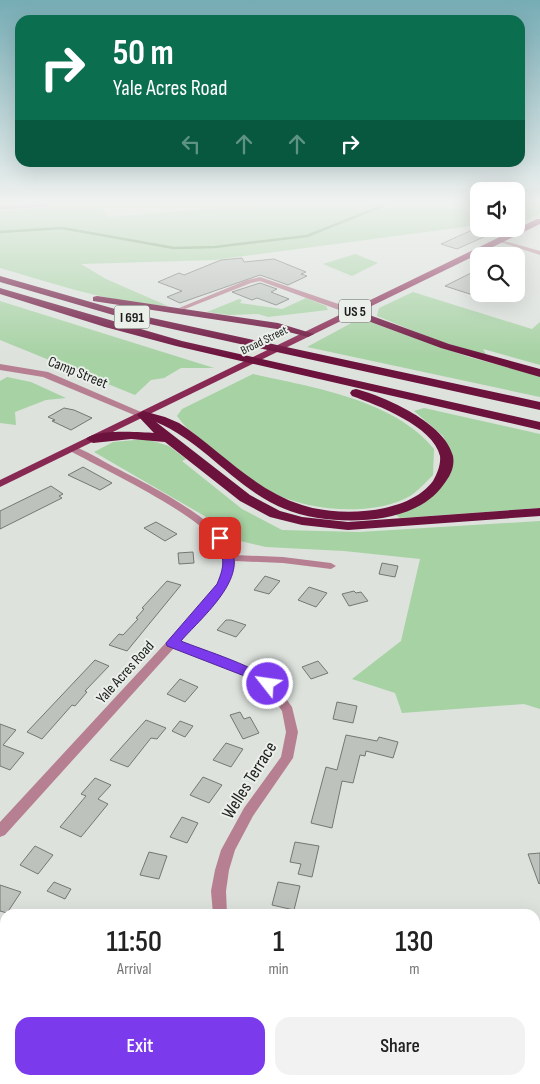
<!DOCTYPE html>
<style>
body{margin:0;font-family:"Sofia Sans Condensed",sans-serif;background:#f2f2f2;color:#222;height:100vh;display:flex;flex-direction:column;font-size:19px;white-space:nowrap}
*{box-sizing:border-box;margin:0}
p{font-size:16px;color:#767676}
.icon{flex:none;width:28px;height:28px;fill:none;stroke:currentColor;stroke-width:2;stroke-linecap:round;stroke-linejoin:round}
.map{position:relative;flex:1;overflow:hidden}
.details{position:absolute;left:0px;top:909px;width:540px;height:176px;display:flex;flex-direction:column;background:#fff;border-radius:15px 15px 0 0;box-shadow:0 5px 20px #0002}
.details>*{flex:none}
.banner{position:absolute;left:15px;top:15px;width:510px;height:152px;border-radius:15px;box-shadow:0 5px 20px #0002;background:#0b6e4f;color:#fff;overflow:hidden}
.buttons{position:absolute;left:470px;top:182px;display:grid;gap:10px}
.buttons a{display:grid;place-items:center;width:55px;height:55px;border-radius:10px;background:#fff;box-shadow:0 5px 20px #0002;font-size:25px}
.pin{position:absolute;display:grid;place-items:center;width:42px;height:42px;color:#fff;margin:-21px;border-radius:10px;box-shadow:0 2px 8px #0006}
.me{position:absolute;width:55px;margin:-28px;rotate:300deg;stroke-linejoin:round;filter:drop-shadow(0 0 4px #0008)}
.turn{display:flex;align-items:center;gap:18px;height:105px;padding:0 15px;font-size:22px}
.turn .icon{width:65px;height:65px;stroke-width:2.5}
.turn b{display:block;font-size:35px;line-height:42px}
.lanes{display:flex;align-items:center;height:48px;padding:0 15px;background:#0003;justify-content:center;gap:25px;direction:ltr}
.lanes .off{opacity:.35}
.eta{display:flex;justify-content:space-evenly;align-items:center;height:85px;text-align:center}
.eta b{font-size:30px;font-weight:600;line-height:35px}
.cta{display:flex;gap:10px;margin-top:auto;padding:10px 15px}
.cta a{flex:1;height:58px;border-radius:15px;background:#7c3aed;color:#fff;font-size:20px;font-weight:600;line-height:58px;text-align:center}
.cta a+a{background:#f2f2f2;color:#222}
.map>svg:first-child{display:block}
</style>
<div class="map">
<svg width="540" height="1084" viewBox="0 0 540 1084">
<rect width="100%" height="100%" fill="#dde2dd"/>
<!-- green -->
<g fill="#a7d2a4">
<path d="M84,204H100L108,217L268,204H479V225L215,260L81,264L106,279L168,306C111,303 55,284 0,268V211Z"/>
<path d="M516,204H540V214L521,223H516Z"/>
<path d="M355,254L378,263L352,276L323,264Z"/>
<path d="M413,292L532,329L540,322V365L483,349L487,356L433,339L377,316L379,308Z"/>
<path d="M306,298L326,306L328,310L268,317L258,314L229,315L207,312L239,299L242,300L240,303L282,309Z"/>
<path d="M0,301L214,368H181L164,378L151,380L135,395L0,340Z"/>
<path d="M355,321H367L469,357L540,376V397L307,347Z"/>
<path d="M253,374C312,387 395,400 434,449L433,475C426,482 418,491 410,496C374,517 309,511 273,493C241,476 213,449 185,426L177,416L182,409Z"/>
<path d="M7,377L31,382L66,398L46,400L15,412L16,425L0,423V381Z"/>
<path d="M424,408L540,434V508L400,518L394,513C435,503 438,492 451,455L443,436L414,411Z"/>
<path d="M146,439L169,446L186,459L182,461L242,509L282,530L359,532L540,521V709L524,704L402,713L395,693L352,679L401,641L420,559L344,551L266,547L236,540L220,525L94,452L113,442Z"/>
</g>
<g fill="none" stroke-linecap="round" stroke-linejoin="round">
<!-- stream -->
<path stroke="#6ba068" stroke-width="2.5" d="M0,232L62,228L174,248L215,247L307,236L387,204"/>
</g>
<!-- building -->
<g fill="#bdc2bd" stroke="#747874">
<path d="M470,231L486,236L457,249L441,244Z"/>
<path d="M242,258L244,262L274,259L306,272L301,274L307,276L288,285L260,275L180,303L167,297L182,291L158,282L179,273L184,275L221,260Z"/>
<path d="M479,269V297L445,286Z"/>
<path d="M260,283L277,289L271,292L289,299L276,305L257,298L252,300L232,292Z"/>
<path d="M64,408L74,410L92,418L71,430L52,421L55,420L48,417Z"/>
<path d="M83,467L112,483L100,490L68,475Z"/>
<path d="M51,486L63,494L59,496L62,498L0,529V511Z"/>
<path d="M156,522L177,534L165,541L144,528Z"/>
<path d="M193,552L194,563L179,564L178,553Z"/>
<path d="M382,563L398,566L395,577L379,574Z"/>
<path d="M265,576L280,581L269,594L254,590Z"/>
<path d="M167,581L181,585L127,651L109,645L119,634L123,635L138,619L136,618L144,609L142,608Z"/>
<path d="M309,587L327,593L316,607L298,600Z"/>
<path d="M354,591L356,593L361,592L368,601L349,606L342,594Z"/>
<path d="M226,620H231L246,625L236,637L217,630Z"/>
<path d="M95,660L109,666L85,691L87,692L75,706L72,705L42,739L27,732Z"/>
<path d="M318,661L328,673L311,679L302,667Z"/>
<path d="M180,679L198,687L185,702L167,694Z"/>
<path d="M337,702L357,706L353,723L333,719Z"/>
<path d="M240,712L244,719L250,717L259,733L243,739L230,715Z"/>
<path d="M146,720L166,728L157,739L151,738L128,767L110,760Z"/>
<path d="M180,721L193,726L185,737L172,731Z"/>
<path d="M0,724L16,730L3,745L24,753L10,770L0,766Z"/>
<path d="M346,735L377,741L379,737L398,742L393,758L366,751L365,756L360,755L353,783L342,781L332,828L311,823L326,767L337,770Z"/>
<path d="M226,743L243,749L231,767L213,760Z"/>
<path d="M203,777L222,785L209,803L190,795Z"/>
<path d="M95,778L111,785L98,799L108,804L81,837L60,827L86,796L81,794Z"/>
<path d="M182,817L198,823L187,843L170,837Z"/>
<path d="M295,842L319,846L312,877L298,874L301,864L290,862Z"/>
<path d="M35,846L53,855L38,874L20,865Z"/>
<path d="M149,852L167,856L159,879L140,875Z"/>
<path d="M540,853V883L539,884L528,854Z"/>
<path d="M54,882L71,889L65,899L47,891Z"/>
<path d="M278,882L300,886L294,910L272,905Z"/>
<path d="M0,885L21,892L7,913L0,911Z"/>
</g>
<g fill="none" stroke-linecap="round" stroke-linejoin="round">
<!-- minor -->
<g fill="#b78092" fill-rule="evenodd">
<path d="M497,239L540,251V255L497,241Z"/>
<path d="M260,277L356,310L357,312L350,314L260,281L251,283L185,309L179,308L247,280Z"/>
<path d="M73,446C87,451 101,460 114,467C147,484 222,520 234,555L283,557L331,563L336,566L331,569L283,563L235,561C232,594 200,619 180,642L243,665L264,677L280,690L292,707L298,732L293,758L253,816L235,850L229,870L226,891L227,914H213L211,891L215,870L221,850L244,808L281,757L286,732L282,711L272,696L255,682L235,671L174,648L5,835L0,837V822L209,596C219,583 230,566 222,550C208,518 103,469 70,451L69,449L70,447Z"/>
<path d="M540,1012V1028L535,1029V1013Z"/>
<path d="M211,1080H236L235,1084H210Z"/>
</g>
<!-- tertiary -->
<g fill="#b78092" fill-rule="evenodd">
<path d="M25,204H53L49,206L0,210V206Z"/>
<path d="M0,364L48,372L148,415L147,417H139L43,377L0,370Z"/>
</g>
<!-- primary -->
<path fill="#882953" fill-rule="evenodd" d="M537,219H540V224L0,487V480Z"/>
<!-- motorway -->
<g fill="#6b123d" fill-rule="evenodd">
<path d="M0,276L129,313L540,402V410L127,319L0,282Z"/>
<path d="M0,288L182,341L540,422V430L176,346L105,327L0,294Z"/>
<path d="M97,296L278,323L314,334L308,337L277,329L93,301V297Z"/>
<path d="M353,309L449,344L540,369V377L441,348L349,314L348,312Z"/>
<path d="M356,389C386,397 445,423 453,456C455,467 450,476 444,484C419,521 358,524 318,518C246,508 215,447 156,422L250,495L280,511L302,517L348,522L540,508V516L348,530L302,525L270,517L240,501L165,442L131,439L93,443L86,439C95,429 140,432 154,433L137,415L143,411L165,417L179,423C220,450 254,490 302,505C338,517 408,515 433,481C437,474 441,465 440,456C433,426 377,405 352,396L350,393L352,390Z"/>
</g>
</g>
<!-- sky -->
<linearGradient id="sky" x2="0" y2="1"><stop stop-color="#76acb5"/><stop offset="0.57" stop-color="#f0f2f0"/><stop offset="1" stop-color="#f0f2f0" stop-opacity="0"/></linearGradient>
<rect width="540" height="356" fill="url(#sky)"/>
<!-- route -->
<path fill="#7c3aed" stroke="#51269a" d="M220,534C226,536 228,543 231,549C247,580 200,619 181,641C200,649 265,669 274,684L272,687H263L247,677L167,646L166,643L217,584C226,563 224,557 214,538Z"/>
<g text-anchor="middle" stroke-width="4" stroke-linejoin="round" paint-order="stroke">
<!-- far-street labels -->
<g font-size="12" fill="#1b1d1b" stroke="#ebefea">
<text transform="translate(264 340) rotate(-26)" y="4">Broad Street</text>
</g>
<!-- shield labels -->
<g fill="#ebefea" stroke="#595c59" stroke-width="1">
<rect x="339" y="299.5" width="32" height="23" rx="4"/>
<rect x="114.5" y="305.5" width="35" height="23" rx="4"/>
</g>
<g font-size="14" font-weight="bold" fill="#1b1d1b">
<text x="355" y="316">US 5</text>
<text x="132" y="322">I 691</text>
</g>
<!-- street labels -->
<g font-size="15" fill="#1b1d1b" stroke="#ebefea">
<text transform="translate(78 372) rotate(22)" y="5">Camp Street</text>
<text transform="translate(125 672) rotate(-48)" y="5">Yale Acres Road</text>
</g>
<!-- near-street labels -->
<g font-size="18" fill="#1b1d1b" stroke="#ebefea">
<text transform="translate(249 780) rotate(-58)" y="6">Welles Terrace</text>
</g>
</g>
</svg>
<div class="buttons">
<a><svg class="icon" aria-label="sound" viewBox="0 0 24 24"><path d="M4 9h4l5-4v14l-5-4H4zM17 9q2 3 0 6"/></svg></a>
<a><svg class="icon" aria-label="search" viewBox="0 0 24 24"><circle cx="10" cy="10" r="6"/><path d="M15 15l6 6"/></svg></a>
</div>
<div class="pin" style="left:220px;top:538px;background:#d93025"><svg class="icon" aria-label="arrive" viewBox="0 0 24 24"><path d="M6 21V4h12l-3 4 3 4H6"/></svg></div>
<svg class="me" style="left:268px;top:684px" viewBox="-20 -20 40 40"><circle r="17" fill="#7c3aed" stroke="#fff" stroke-width="3"/><path d="M0-11L8 9 0 5-8 9z" fill="#fff"/></svg>
<div class="banner">
<div class="turn"><svg class="icon" aria-label="right" viewBox="0 0 24 24"><path d="M7 20v-9h11M14 6l5 5-5 5"/></svg><div><b>50 m</b>Yale Acres Road</div></div>
<div class="lanes"><svg class="icon off" aria-label="left" viewBox="0 0 24 24"><path d="M17 20v-9H6M10 6l-5 5 5 5"/></svg><svg class="icon off" aria-label="ahead" viewBox="0 0 24 24"><path d="M12 20V5M6 11l6-6 6 6"/></svg><svg class="icon off" aria-label="ahead" viewBox="0 0 24 24"><path d="M12 20V5M6 11l6-6 6 6"/></svg><svg class="icon" aria-label="right" viewBox="0 0 24 24"><path d="M7 20v-9h11M14 6l5 5-5 5"/></svg></div>
</div>
<section class="details">
<div class="eta">
<div><b>11:50</b><p>Arrival</p></div>
<div><b>1</b><p>min</p></div>
<div><b>130</b><p>m</p></div>
</div>
<div class="cta"><a>Exit</a><a>Share</a></div>
</section>
</div>
